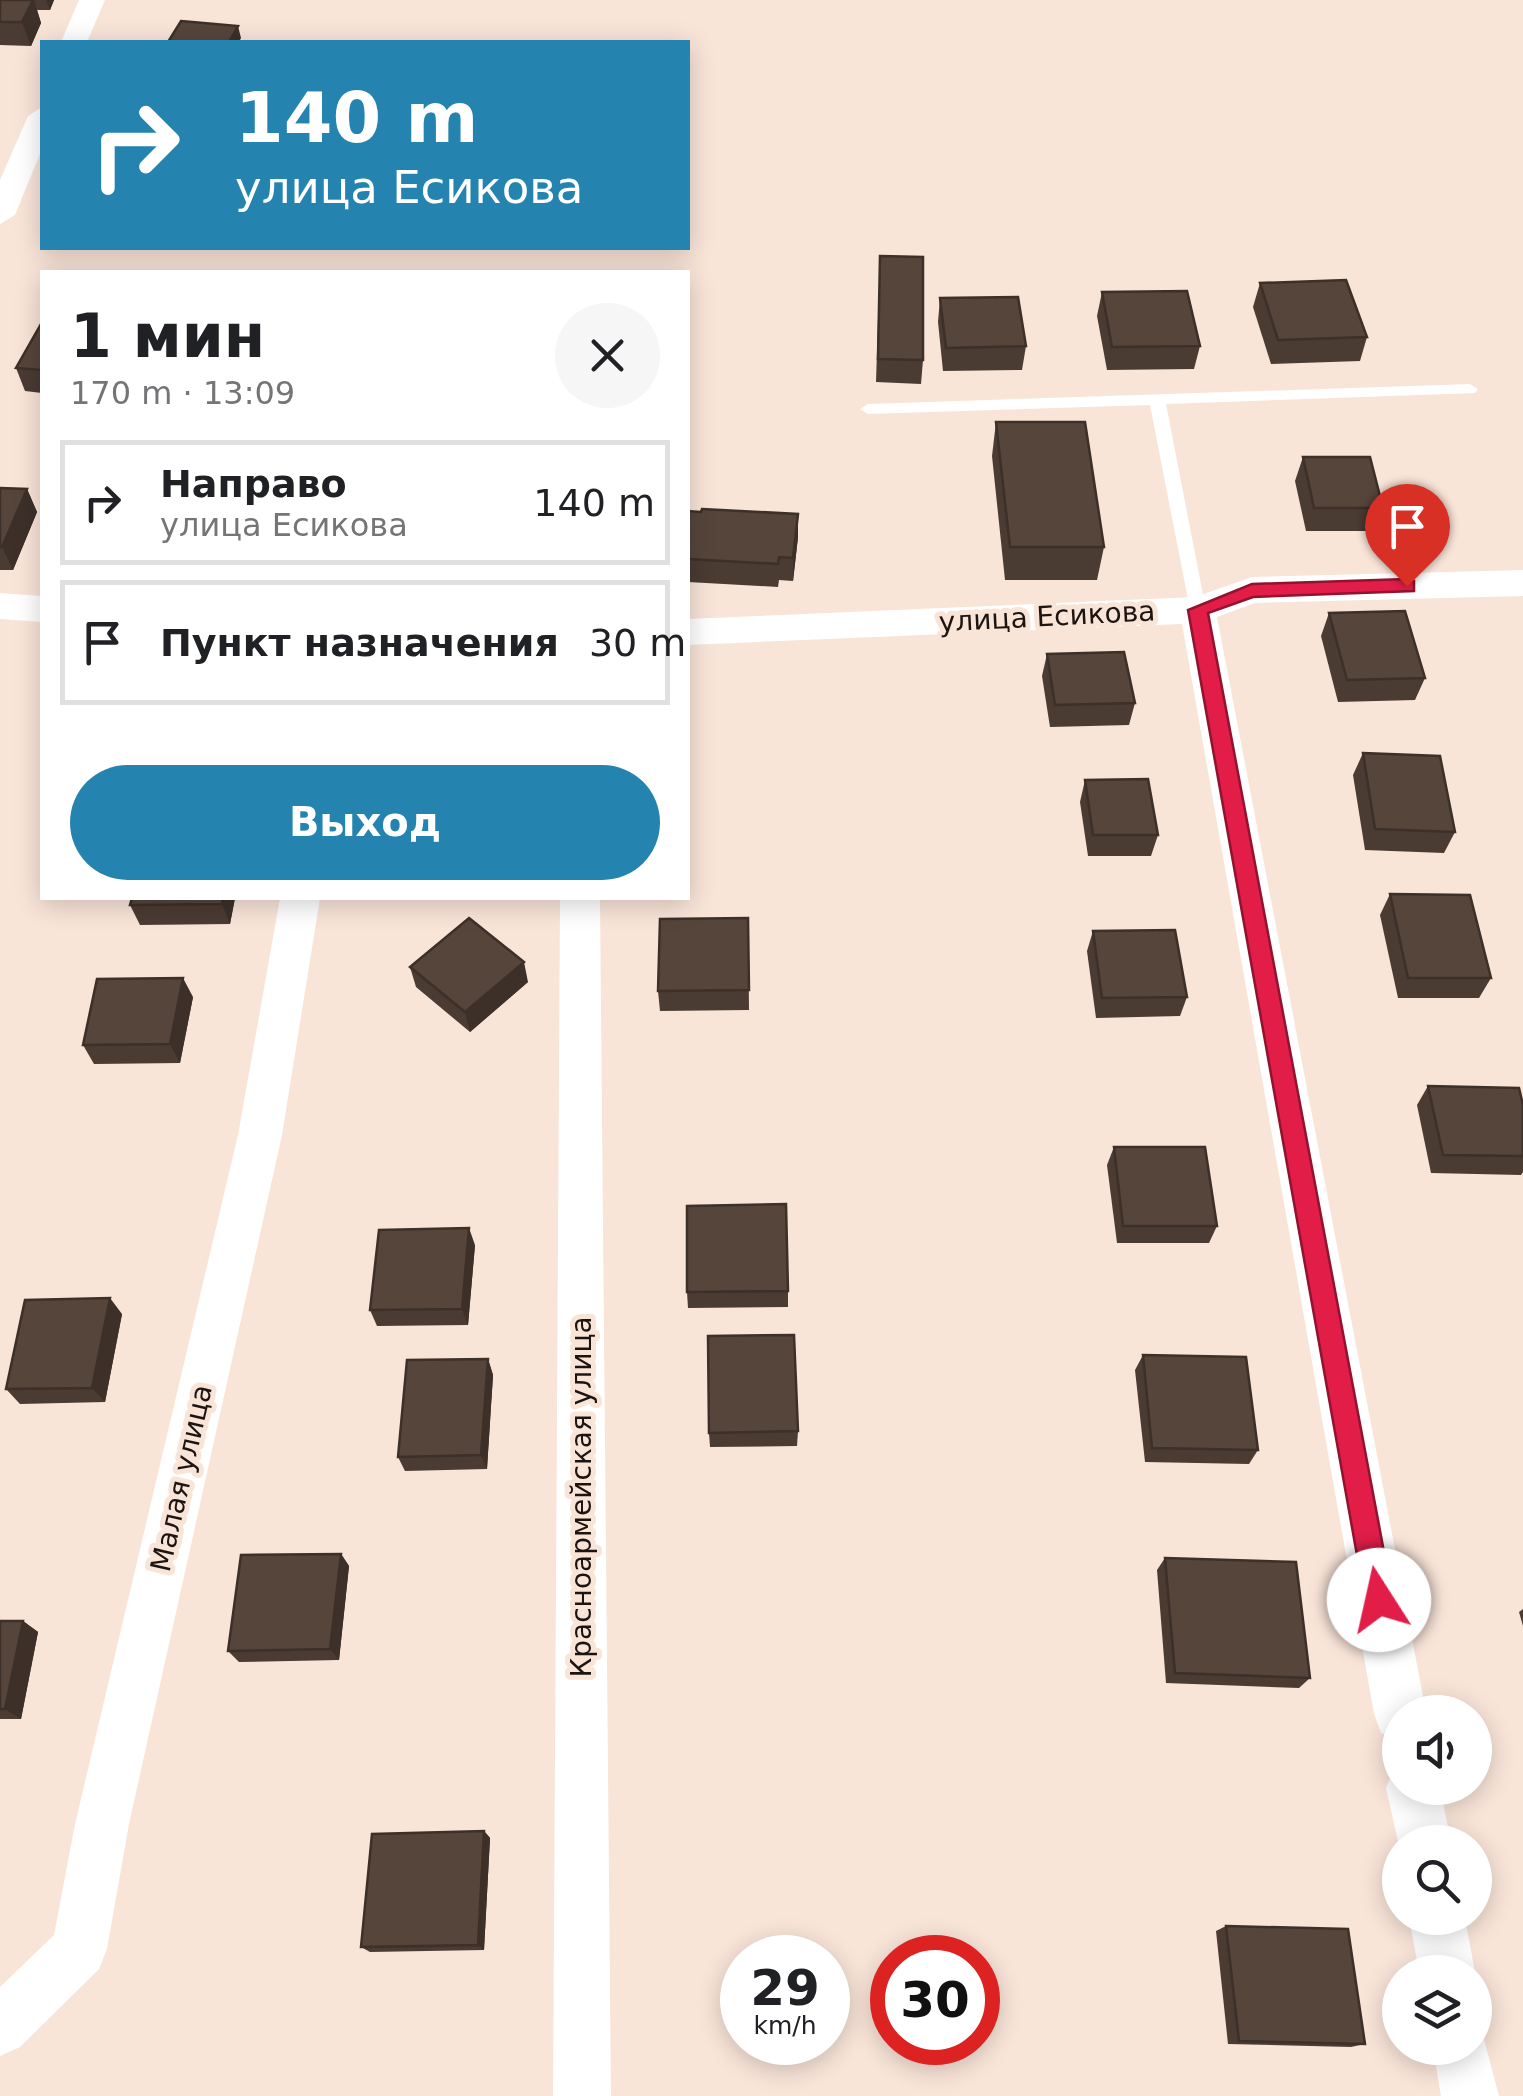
<!DOCTYPE html>
<html lang="ru">
<meta charset="utf-8">
<style>
body{margin:0;font-family:"DejaVu Sans",sans-serif;background:#f6f6f6;color:#202124;height:100vh;display:flex;flex-direction:column;font-size:38px;white-space:nowrap}
*{box-sizing:border-box;margin:0}
p{font-size:32px;color:#757577}
.icon{flex:none;width:55px;height:55px;fill:none;stroke:currentColor;stroke-width:2;stroke-linecap:round;stroke-linejoin:round}
.map{position:relative;flex:1;overflow:hidden}
.side{position:absolute;left:40px;top:270px;width:650px;height:630px;display:flex;flex-direction:column;background:#fff;border-radius:0px;box-shadow:0 5px 25px #0003}
.side>*{flex:none}
.top-card{position:absolute;left:40px;top:40px;width:650px;height:210px;border-radius:0px;box-shadow:0 5px 25px #0003;background:#2484af;color:#fff;overflow:hidden}
.tools{position:absolute;left:1382px;top:1695px;display:grid;gap:20px}
.tools a{display:grid;place-items:center;width:110px;height:110px;border-radius:50%;background:#fff;box-shadow:0 5px 25px #0003;font-size:50px}
.speed{position:absolute;left:720px;top:1935px;display:flex;gap:20px;font-size:50px;font-weight:700;text-align:center}
.speed>*{display:grid;place-content:center;width:130px;height:130px;border-radius:50%;background:#fff;box-shadow:0 5px 25px #0003;line-height:1}
.speed small{font-size:25px;font-weight:400}
.speed .limit{border:15px solid #d22;background:#fff;color:#111}
.pin{position:absolute;display:grid;place-items:center;width:85px;height:85px;color:#fff;margin:-102px -42px;border-radius:50% 50% 50% 0;rotate:-45deg;box-shadow:0 0 10px #0007}
.pin .icon{rotate:45deg}
.me{position:absolute;width:110px;margin:-55px;rotate:350deg;stroke-linejoin:round;filter:drop-shadow(0 0 8px #0008)}
.turn{display:flex;align-items:center;gap:35px;height:210px;padding:0 30px;font-size:45px}
.turn .icon{width:130px;height:130px;stroke-width:2.5}
.turn b{display:block;font-size:70px;line-height:85px}
.round{display:grid;place-items:center;flex:none;width:105px;height:105px;border-radius:52px;background:#f6f6f6}
.head{display:flex;align-items:center;justify-content:space-between;height:170px;padding:0 30px}
h1{font-size:60px;font-weight:700;line-height:75px}
.primary-button{display:flex;gap:20px;margin-top:auto;padding:20px 30px}
.primary-button a{flex:1;height:115px;border-radius:60px;background:#2484af;color:#fff;font-size:40px;font-weight:700;line-height:115px;text-align:center}
ul{padding:0;list-style:none}
li{display:flex;align-items:center;gap:30px;height:125px;margin:0 20px 15px;padding:0 10px;border:5px solid #e0e0e0;border-radius:0px}
li div{flex:1}
li b{display:block;font-size:38px}
li em{font-style:normal}
.map>svg:first-child{display:block}
</style>
<div class="map">
<svg width="1523" height="2096" viewBox="0 0 1523 2096">
<rect width="100%" height="100%" fill="#f9e4d8"/>
<g fill="none" stroke-linecap="round" stroke-linejoin="round">
<!-- lane -->
<path fill="#fff" fill-rule="evenodd" d="M1470,384L1478,389L1475,393L1166,404L1206,610L1198,616L1190,610L1150,405L868,414L860,409L868,404Z"/>
<!-- street -->
<g fill="#fff" fill-rule="evenodd">
<path d="M79,0H105L87,42H61Z"/>
<path d="M42,107V149L15,215L0,224V180L28,116Z"/>
<path d="M1523,570V596L1255,603L1217,617L1426,1712H1400V1740L1381,1733L1374,1714L1182,624L688,645V619L1195,597L1252,577Z"/>
<path d="M0,593L42,596V622L0,619Z"/>
<path d="M280,898H320L282,1135L129,1824L107,1949L99,1969L20,2047L0,2056V1987L54,1935L75,1824L238,1135Z"/>
<path d="M560,898H600L611,2096H553Z"/>
<path d="M1400,1767V1788H1440L1451,1842H1400V1850L1386,1788L1394,1769Z"/>
<path d="M1409,1918H1465L1475,1972H1419Z"/>
<path d="M1475,2025L1481,2028L1499,2096H1441L1433,2048H1475Z"/>
</g>
</g>
<!-- wall -->
<g fill="#4a3b33">
<path d="M0,0H54L50,10H37L41,23L31,46L0,45Z"/>
<path d="M880,256L923,360L921,384L876,382Z"/>
<path d="M1260,283L1367,337L1360,361L1271,364L1253,307Z"/>
<path d="M1102,292L1200,346L1194,369L1107,370L1097,316Z"/>
<path d="M940,298L1026,346L1022,370L943,371L938,322Z"/>
<path d="M42,324V393L25,391L16,368Z"/>
<path d="M996,422L1104,547L1097,580H1005L992,456Z"/>
<path d="M1303,457L1383,508L1374,531H1306L1295,481Z"/>
<path d="M0,488L27,489L37,512L13,570H0Z"/>
<path d="M688,511L798,514V537L793,581L779,580L778,587L688,582Z"/>
<path d="M1329,613L1425,678L1415,700L1338,702L1321,636Z"/>
<path d="M1047,654L1135,703L1129,725L1050,727L1042,676Z"/>
<path d="M1363,753L1455,832L1444,853L1365,850L1353,775Z"/>
<path d="M1085,780L1158,835L1151,856H1088L1080,802Z"/>
<path d="M1390,894L1491,978L1479,998H1398L1380,915Z"/>
<path d="M132,898H235L230,924L140,925L130,905Z"/>
<path d="M748,918L749,1010L660,1011L658,991Z"/>
<path d="M1093,931L1187,997L1180,1016L1096,1018L1087,951Z"/>
<path d="M410,967L528,982L470,1032L416,987Z"/>
<path d="M193,997L180,1063L94,1064L83,1045Z"/>
<path d="M1428,1086L1523,1105V1172L1521,1175L1431,1173L1417,1105Z"/>
<path d="M1114,1147L1217,1226L1209,1243H1117L1107,1165Z"/>
<path d="M475,1245L468,1325L377,1326L370,1310Z"/>
<path d="M788,1291V1307L688,1308L687,1292Z"/>
<path d="M122,1314L105,1402L20,1404L6,1389Z"/>
<path d="M1143,1355L1258,1450L1249,1464L1145,1462L1135,1370Z"/>
<path d="M488,1359L493,1375L487,1469L405,1471L398,1457Z"/>
<path d="M798,1431L797,1446L710,1447L709,1433Z"/>
<path d="M341,1554L349,1566L339,1660L239,1662L228,1651Z"/>
<path d="M1165,1558L1310,1678L1299,1688L1166,1683L1157,1570Z"/>
<path d="M1523,1609V1626L1519,1612Z"/>
<path d="M0,1621H23L38,1632L21,1719H0Z"/>
<path d="M484,1831L490,1838L484,1950L370,1952L361,1947Z"/>
<path d="M1226,1926L1365,2044L1351,2047L1228,2044L1216,1931Z"/>
</g>
<!-- shaded-wall -->
<g fill="#3c3029">
<path d="M34,0L41,23L31,46L22,22Z"/>
<path d="M46,0H54L50,10Z"/>
<path d="M238,26L241,38L239,42H229Z"/>
<path d="M27,489L37,512L13,570L2,547Z"/>
<path d="M798,514V537L793,581V558Z"/>
<path d="M223,898H235L230,924L222,904Z"/>
<path d="M524,962L528,982L470,1032L465,1012Z"/>
<path d="M183,978L193,997L180,1063L170,1044Z"/>
<path d="M469,1228L475,1245L468,1325L462,1309Z"/>
<path d="M110,1298L122,1314L105,1402L92,1388Z"/>
<path d="M488,1359L493,1375L487,1469L481,1455Z"/>
<path d="M341,1554L349,1566L339,1660L330,1649Z"/>
<path d="M23,1621L38,1632L21,1719L5,1709Z"/>
<path d="M484,1831L490,1838L484,1950L478,1945Z"/>
</g>
<!-- building -->
<g fill="#56453b" stroke="#3c3029" stroke-width="2.5">
<path d="M0,0H33L22,22H0Z"/>
<path d="M181,21L238,26L229,42H168Z"/>
<path d="M880,256L923,257V360L878,359Z"/>
<path d="M1346,280L1367,337L1278,340L1260,283Z"/>
<path d="M1187,291L1200,346L1112,347L1102,292Z"/>
<path d="M1018,297L1026,346L946,348L940,298Z"/>
<path d="M41,324H42V370L16,368Z"/>
<path d="M996,422H1085L1104,547H1010Z"/>
<path d="M1303,457H1370L1383,508H1314Z"/>
<path d="M0,488L27,489L2,547H0Z"/>
<path d="M702,509L798,514L793,558L779,557L778,564L688,559V511L701,512Z"/>
<path d="M1405,611L1425,678L1347,680L1329,613Z"/>
<path d="M1124,652L1135,703L1055,705L1047,654Z"/>
<path d="M1363,753L1440,756L1455,832L1375,829Z"/>
<path d="M1148,779L1158,835H1093L1085,780Z"/>
<path d="M1390,894L1470,895L1491,978H1408Z"/>
<path d="M132,898H223L222,904L130,905Z"/>
<path d="M469,918L524,962L465,1012L410,967Z"/>
<path d="M748,918L749,990L658,991L660,919Z"/>
<path d="M1175,930L1187,997L1102,998L1093,931Z"/>
<path d="M183,978L170,1044L83,1045L97,979Z"/>
<path d="M1428,1086L1519,1088L1523,1105V1156L1443,1155Z"/>
<path d="M1114,1147H1205L1217,1226H1123Z"/>
<path d="M786,1204L788,1291L687,1292V1206Z"/>
<path d="M469,1228L462,1309L370,1310L379,1230Z"/>
<path d="M110,1298L92,1388L6,1389L25,1300Z"/>
<path d="M794,1335L798,1431L709,1433L708,1336Z"/>
<path d="M1143,1355L1246,1357L1258,1450L1152,1448Z"/>
<path d="M488,1359L481,1455L398,1457L407,1360Z"/>
<path d="M341,1554L330,1649L228,1651L241,1555Z"/>
<path d="M1165,1558L1296,1562L1310,1678L1175,1673Z"/>
<path d="M0,1621H23L5,1709H0Z"/>
<path d="M484,1831L478,1945L361,1947L372,1834Z"/>
<path d="M1226,1926L1348,1929L1365,2044L1239,2041Z"/>
</g>
<!-- route -->
<path fill="#e11d48" stroke="#92132f" stroke-width="2.5" d="M1407,579L1414,581V591L1253,597L1208,613L1393,1600L1389,1609L1379,1613L1369,1609L1365,1600L1188,610L1252,584Z"/>
<g text-anchor="middle" stroke-width="10" stroke-linejoin="round" paint-order="stroke">
<!-- street labels -->
<g font-size="28" fill="#1c1410" stroke="#f9e4d8">
<text transform="translate(1047 616) rotate(-3)" y="10">улица Есикова</text>
<text transform="translate(181 1478) rotate(-77)" y="10">Малая улица</text>
<text transform="translate(581 1497) rotate(-90)" y="10">Красноармейская улица</text>
</g>
</g>
</svg>
<div class="tools">
<a><svg class="icon" aria-label="sound" viewBox="0 0 24 24"><path d="M4 9h4l5-4v14l-5-4H4zM17 9q2 3 0 6"/></svg></a>
<a><svg class="icon" aria-label="search" viewBox="0 0 24 24"><circle cx="10" cy="10" r="6"/><path d="M15 15l6 6"/></svg></a>
<a><svg class="icon" aria-label="layers" viewBox="0 0 24 24"><path d="M12 4l9 5-9 5-9-5zM3 14l9 5 9-5"/></svg></a>
</div>
<div class="speed"><div>29<small>km/h</small></div><div class="limit">30</div></div>
<div class="pin" style="left:1407px;top:586px;background:#d93025"><svg class="icon" aria-label="arrive" viewBox="0 0 24 24"><path d="M6 21V4h12l-3 4 3 4H6"/></svg></div>
<svg class="me" style="left:1379px;top:1600px" viewBox="-20 -20 40 40"><circle r="19" fill="#fff"/><path d="M0-13L10 11 0 6-10 11z" fill="#e11d48"/></svg>
<div class="top-card">
<div class="turn"><svg class="icon" aria-label="right" viewBox="0 0 24 24"><path d="M7 20v-9h11M14 6l5 5-5 5"/></svg><div><b>140 m</b>улица Есикова</div></div>
</div>
<section class="side">
<div class="head"><div><h1>1 мин</h1><p>170 m · 13:09</p></div><a class="round"><svg class="icon" aria-label="close" viewBox="0 0 24 24"><path d="M6 6l12 12M18 6L6 18"/></svg></a></div>
<ul>
<li><svg class="icon" aria-label="right" viewBox="0 0 24 24"><path d="M7 20v-9h11M14 6l5 5-5 5"/></svg><div><b>Направо</b><p>улица Есикова</p></div><em>140 m</em></li>
<li><svg class="icon" aria-label="arrive" viewBox="0 0 24 24"><path d="M6 21V4h12l-3 4 3 4H6"/></svg><div><b>Пункт назначения</b></div><em>30 m</em></li>
</ul>
<div class="primary-button"><a>Выход</a></div>
</section>
</div>
